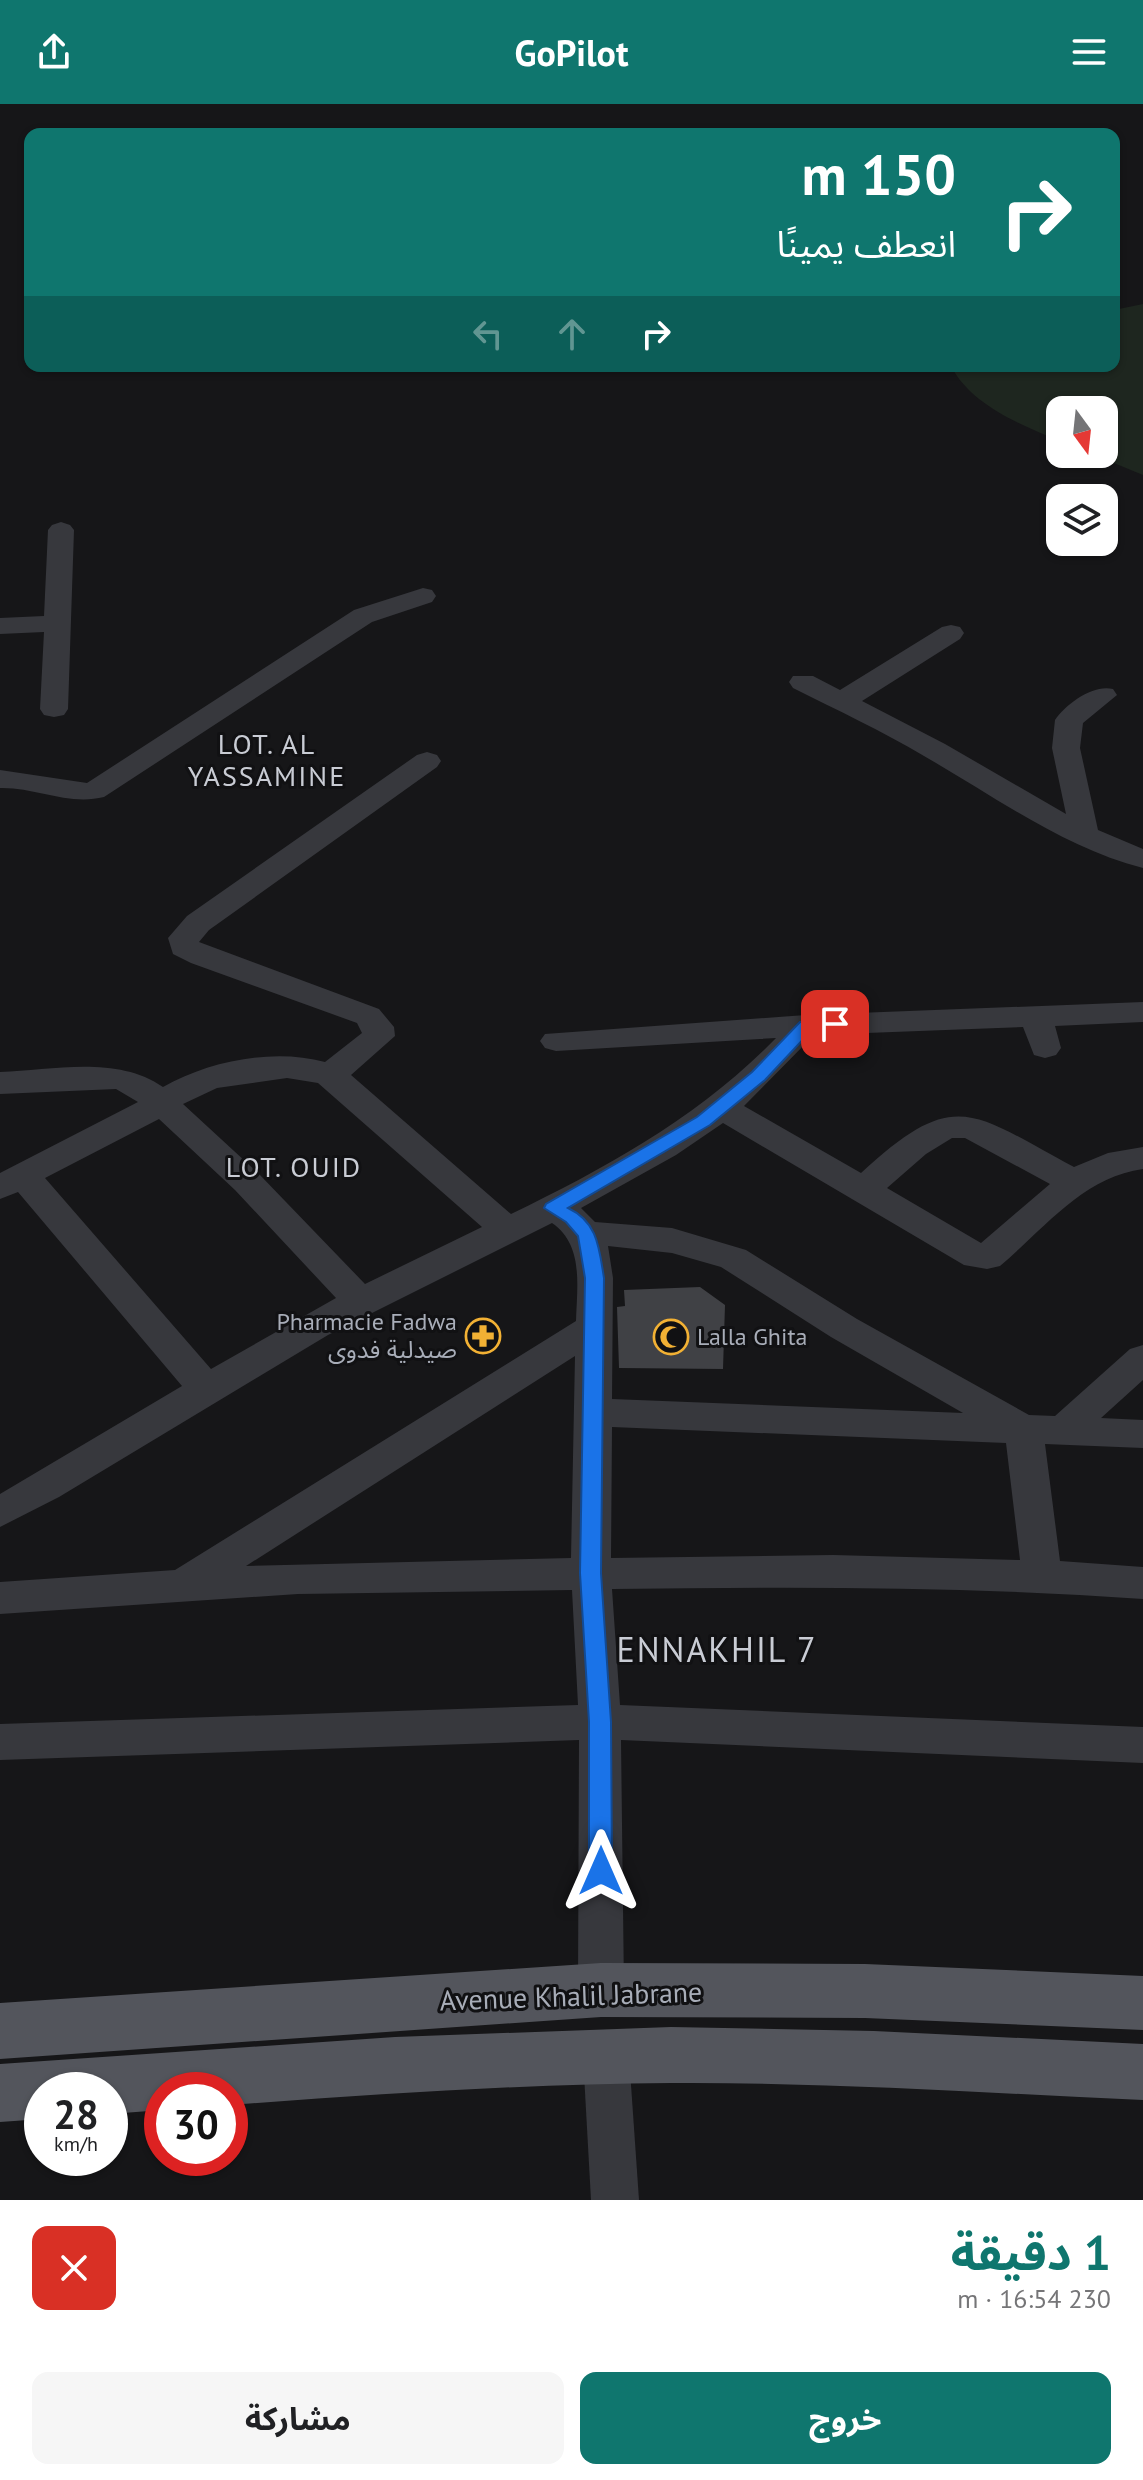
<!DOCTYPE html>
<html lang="ar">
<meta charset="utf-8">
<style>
body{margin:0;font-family:"PT Sans","Noto Sans Arabic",sans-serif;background:#f6f6f6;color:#202124;direction:rtl;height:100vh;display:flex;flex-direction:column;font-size:30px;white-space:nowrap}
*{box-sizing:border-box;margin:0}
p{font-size:26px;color:#757577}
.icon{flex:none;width:44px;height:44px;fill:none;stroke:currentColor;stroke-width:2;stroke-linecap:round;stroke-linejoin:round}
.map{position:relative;height:2096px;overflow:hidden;direction:ltr}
.side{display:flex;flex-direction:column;background:#fff;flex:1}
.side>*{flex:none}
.banner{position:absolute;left:24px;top:24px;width:1096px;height:244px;border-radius:16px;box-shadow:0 2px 6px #0004;direction:rtl;background:#0f766e;color:#fff;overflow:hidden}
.needle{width:52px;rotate:165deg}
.tools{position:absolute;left:1046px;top:292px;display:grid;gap:16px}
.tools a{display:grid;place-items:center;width:72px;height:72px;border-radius:16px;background:#fff;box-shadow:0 2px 6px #0004;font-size:40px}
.speed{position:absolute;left:24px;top:1968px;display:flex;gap:16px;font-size:40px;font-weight:700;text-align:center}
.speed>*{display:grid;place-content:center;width:104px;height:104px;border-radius:50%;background:#fff;box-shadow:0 2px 6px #0004;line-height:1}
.speed small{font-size:20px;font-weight:400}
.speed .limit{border:12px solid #d22;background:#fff;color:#111}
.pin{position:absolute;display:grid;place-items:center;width:68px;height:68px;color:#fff;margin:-34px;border-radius:16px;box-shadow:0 4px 12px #0006}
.me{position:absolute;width:88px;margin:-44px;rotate:0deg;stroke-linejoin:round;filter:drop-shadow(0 0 6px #0008)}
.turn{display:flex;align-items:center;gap:28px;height:168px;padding:0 32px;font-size:36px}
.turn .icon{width:104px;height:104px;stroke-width:2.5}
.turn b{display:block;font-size:56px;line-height:68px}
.lanes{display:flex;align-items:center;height:76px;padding:0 32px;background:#0003;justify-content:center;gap:40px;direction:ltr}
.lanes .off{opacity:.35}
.round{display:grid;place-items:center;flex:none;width:84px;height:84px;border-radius:16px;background:#f6f6f6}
.headline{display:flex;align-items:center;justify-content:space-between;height:136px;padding:0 32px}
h1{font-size:48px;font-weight:700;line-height:60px;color:#0f766e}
.action{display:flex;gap:16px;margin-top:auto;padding:16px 32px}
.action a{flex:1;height:92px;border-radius:16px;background:#0f766e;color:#fff;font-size:32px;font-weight:700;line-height:92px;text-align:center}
.action a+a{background:#f6f6f6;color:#202124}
header{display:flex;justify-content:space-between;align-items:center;height:104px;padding:0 32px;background:#0f766e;color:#fff;font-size:36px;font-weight:700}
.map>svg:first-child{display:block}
</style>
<header><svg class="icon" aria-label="menu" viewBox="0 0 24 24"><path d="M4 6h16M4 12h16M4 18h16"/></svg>GoPilot<svg class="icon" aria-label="share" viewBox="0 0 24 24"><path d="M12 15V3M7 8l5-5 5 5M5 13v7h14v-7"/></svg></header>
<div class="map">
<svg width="1143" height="2096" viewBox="0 0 1143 2096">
<rect width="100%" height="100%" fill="#161618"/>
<!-- green -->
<path fill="#1e261f" d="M1143,200V371L1092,350H1104V306H1060V337C1021,321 971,301 951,262H1114V206Z"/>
<!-- building -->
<path fill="#404145" d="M700,1183L725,1201L723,1265L619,1264L617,1203L625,1202L624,1186Z"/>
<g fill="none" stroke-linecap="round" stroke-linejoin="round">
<!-- street -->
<g fill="#37383d" fill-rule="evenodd">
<path d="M61,418L70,421L74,426L68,605L64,611L54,613L44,611L40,605L44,528L0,530V514L44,512L48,426L52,421Z"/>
<path d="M423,484L432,486L436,492L432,498L372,518L104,693C68,702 36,683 0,684V666L87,679L354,506Z"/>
<path d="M951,521L960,523L964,529L960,535L862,597L945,640L1066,710L1052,644L1055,616C1066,600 1093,580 1113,585L1117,591L1083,619L1080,644L1098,726L1143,745V764C1064,744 994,692 924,652C882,627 837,606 793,584L789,578L793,572H813L840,586L942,523Z"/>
<path d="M427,648L437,651L441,657L437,663L209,826L199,838L379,905L394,923L395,932L351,971L511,1110C608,1063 700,1012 776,934L556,947L545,944L540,937L545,930L806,911L1143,898V918L1055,922L1061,944L1056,951L1045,954L1034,951L1023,923L814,931L744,1002L861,1069C956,981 972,1009 1074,1063L1108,1049L1143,1043V1065C1083,1073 1044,1125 1000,1162L987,1165L964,1161L723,1019L676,1051L581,1104L595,1118L672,1124L746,1146L857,1215L1029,1311L1055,1312L1130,1245L1143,1241V1276L1101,1314L1143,1316V1344L1045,1340L1060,1457L1143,1463V1495C966,1482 789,1483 612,1485L620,1601L1143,1623V1659L621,1636L624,1886L617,1901L601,1907L585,1901L578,1886L579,1636L0,1656V1620L578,1601L572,1486L298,1490L0,1510V1478L175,1466L576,1217C577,1182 584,1141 552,1119L328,1231L59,1393L0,1423V1390L182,1282L18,1088L0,1095V1069L138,998L116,985L0,990V968C53,966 117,951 163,983C209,957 273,944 325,958L362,929L357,919L191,859L173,850L168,834L187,812L417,651ZM287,974L318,979L482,1123L365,1180L259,1070L183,1000L217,984ZM159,1015L235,1086L336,1194L211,1265L45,1074ZM952,1034H965L1050,1080L981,1139L887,1084L926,1050ZM608,1142L672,1149L721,1163L831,1233L963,1309L612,1295L613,1174ZM575,1252L571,1454L246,1462ZM612,1323L1006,1339L1020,1456L833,1451L611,1454Z"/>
<path d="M606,1930L623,1937L629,1952L639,2096H591L583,1952L589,1937Z"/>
</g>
<!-- primary -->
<g fill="#53555c" fill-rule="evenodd">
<path d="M601,1859L865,1860L1143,1872V1926L865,1914L601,1913L0,1955V1899Z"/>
<path d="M671,1923L874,1927L1143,1940V1996C986,1989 829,1978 671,1979C524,1980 377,1990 230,2001V1986H162V2006L110,2010V1986H42V2015L0,2018V1960L395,1933Z"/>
</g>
</g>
<!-- route -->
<path fill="#1a73e8" stroke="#114b97" stroke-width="2" d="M835,914L841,916L843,920L841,923L811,927L765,976L710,1021L568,1104C598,1118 599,1144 604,1174L601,1469L611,1618L612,1767L609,1774L601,1777L592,1774L589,1767V1618L580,1469L585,1174L578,1132L566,1118L544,1104L546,1100L697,1013L752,968L800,918Z"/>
<!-- icons -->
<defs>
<g id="pharmacy-ring" transform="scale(1.8)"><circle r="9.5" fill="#111113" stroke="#f2b134" stroke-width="1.5"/><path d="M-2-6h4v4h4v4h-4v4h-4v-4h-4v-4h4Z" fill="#f2b134"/></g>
<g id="mosque-ring" transform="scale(1.8)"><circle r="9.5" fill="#111113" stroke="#f2b134" stroke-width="1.5"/><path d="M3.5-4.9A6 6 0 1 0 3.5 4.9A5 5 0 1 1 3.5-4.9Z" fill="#f2b134"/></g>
</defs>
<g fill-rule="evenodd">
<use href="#pharmacy-ring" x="483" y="1232"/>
<use href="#mosque-ring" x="671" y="1233"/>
</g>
<g text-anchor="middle" stroke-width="6" stroke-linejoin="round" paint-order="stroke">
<!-- poi labels -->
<g font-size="24" fill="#a8adb8" stroke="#111113" text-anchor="end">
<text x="457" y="1226">Pharmacie Fadwa<tspan x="457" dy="28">صيدلية فدوى</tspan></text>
<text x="697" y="1241" text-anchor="start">Lalla Ghita</text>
</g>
<!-- quarter labels -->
<g font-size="28" letter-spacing="2" fill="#c9ccd4" stroke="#111113">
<text x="267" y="650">LOT. AL<tspan x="267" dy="32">YASSAMINE</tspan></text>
<text x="294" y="1073">LOT. OUID</text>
</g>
<!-- near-street labels -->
<g font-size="28" fill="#a8adb8" stroke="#111113">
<text transform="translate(571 1892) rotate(-2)" y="10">Avenue Khalil Jabrane</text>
</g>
<!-- near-quarter labels -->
<g font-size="34" letter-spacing="2" fill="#c9ccd4" stroke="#111113">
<text x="717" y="1558">ENNAKHIL 7</text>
</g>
</g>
</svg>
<div class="tools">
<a><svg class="needle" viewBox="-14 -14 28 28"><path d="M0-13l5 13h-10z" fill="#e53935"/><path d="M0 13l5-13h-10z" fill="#757577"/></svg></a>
<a><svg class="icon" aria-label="layers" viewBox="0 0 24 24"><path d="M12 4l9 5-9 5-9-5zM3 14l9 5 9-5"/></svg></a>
</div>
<div class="speed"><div>28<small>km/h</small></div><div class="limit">30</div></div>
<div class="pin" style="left:835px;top:920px;background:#d93025"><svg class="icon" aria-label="arrive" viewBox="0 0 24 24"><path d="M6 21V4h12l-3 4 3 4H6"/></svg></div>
<svg class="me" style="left:601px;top:1767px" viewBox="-20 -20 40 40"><path d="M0-17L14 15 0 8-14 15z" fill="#1a73e8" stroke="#fff" stroke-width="4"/></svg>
<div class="banner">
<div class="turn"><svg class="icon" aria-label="right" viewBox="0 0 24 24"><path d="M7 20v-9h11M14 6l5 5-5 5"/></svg><div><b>150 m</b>انعطف يمينًا</div></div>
<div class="lanes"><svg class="icon off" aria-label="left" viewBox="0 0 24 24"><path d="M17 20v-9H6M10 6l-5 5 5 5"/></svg><svg class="icon off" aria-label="ahead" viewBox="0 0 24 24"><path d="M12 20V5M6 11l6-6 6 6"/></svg><svg class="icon" aria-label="right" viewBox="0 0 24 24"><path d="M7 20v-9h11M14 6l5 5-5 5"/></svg></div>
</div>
</div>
<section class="side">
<div class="headline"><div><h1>1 دقيقة</h1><p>230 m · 16:54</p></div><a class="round" style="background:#d93025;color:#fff"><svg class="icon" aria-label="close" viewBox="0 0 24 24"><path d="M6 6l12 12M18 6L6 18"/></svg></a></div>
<div class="action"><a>خروج</a><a>مشاركة</a></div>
</section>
